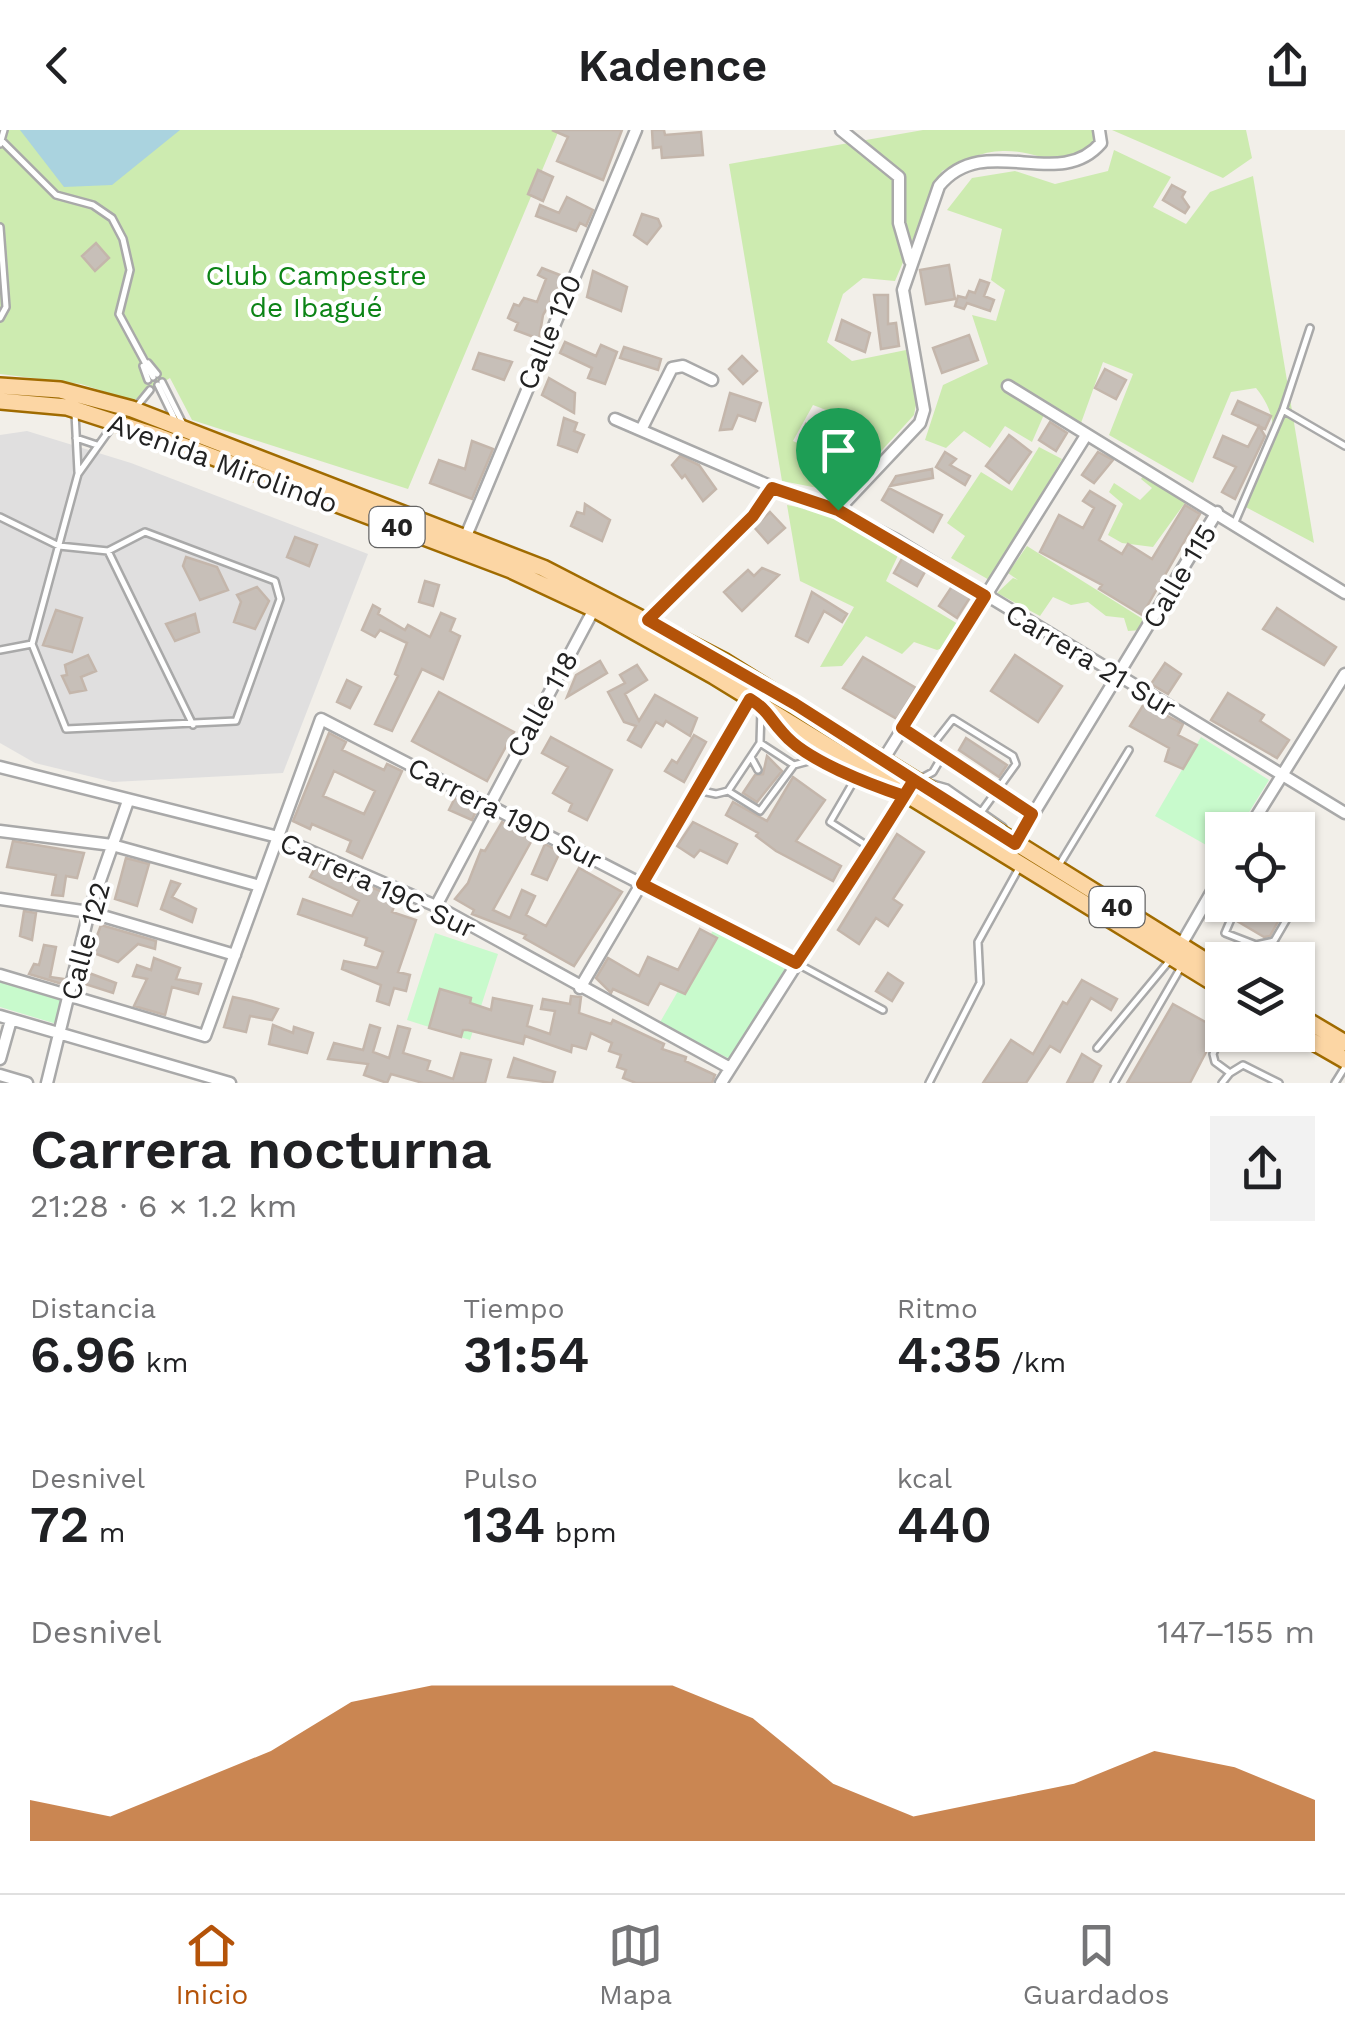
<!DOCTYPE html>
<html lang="es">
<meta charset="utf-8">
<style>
:root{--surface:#fff;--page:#f2f2f2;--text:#202124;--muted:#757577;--line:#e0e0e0;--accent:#b45309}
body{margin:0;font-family:"Work Sans",sans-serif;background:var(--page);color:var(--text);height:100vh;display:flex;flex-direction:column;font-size:38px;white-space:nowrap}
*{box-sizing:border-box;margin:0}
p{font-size:32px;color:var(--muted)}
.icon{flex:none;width:55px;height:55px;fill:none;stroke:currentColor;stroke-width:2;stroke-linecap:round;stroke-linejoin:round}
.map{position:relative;height:953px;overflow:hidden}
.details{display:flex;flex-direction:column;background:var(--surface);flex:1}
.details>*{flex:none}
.controls{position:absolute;left:1205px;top:682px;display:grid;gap:20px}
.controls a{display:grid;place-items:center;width:110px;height:110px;border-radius:0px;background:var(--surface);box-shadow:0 2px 8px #0004;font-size:50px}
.pin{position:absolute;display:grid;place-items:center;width:85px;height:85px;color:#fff;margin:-102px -42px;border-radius:50% 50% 50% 0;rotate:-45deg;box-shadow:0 0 10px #0007}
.pin .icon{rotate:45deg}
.round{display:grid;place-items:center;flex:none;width:105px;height:105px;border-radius:0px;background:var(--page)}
.overview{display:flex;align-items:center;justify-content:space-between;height:170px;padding:0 30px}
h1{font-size:55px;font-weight:600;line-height:75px}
.stats{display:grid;grid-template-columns:repeat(3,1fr);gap:15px;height:170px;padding:10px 30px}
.stats div{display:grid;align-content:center}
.stats b{font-size:50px;font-weight:600}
.stats small{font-size:28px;font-weight:400}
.stats p{font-size:28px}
.chart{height:280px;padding:20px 30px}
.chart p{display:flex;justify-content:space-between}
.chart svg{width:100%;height:180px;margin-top:10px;fill:var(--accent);opacity:.7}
header{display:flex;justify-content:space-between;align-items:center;height:130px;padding:0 30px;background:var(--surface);font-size:45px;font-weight:600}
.tabs{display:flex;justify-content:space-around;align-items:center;height:140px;border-top:2px solid var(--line);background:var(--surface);font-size:28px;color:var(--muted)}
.tabs a{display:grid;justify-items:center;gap:5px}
.tabs .current{color:var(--accent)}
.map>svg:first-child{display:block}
.residential{fill:#e0dfdf}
.grass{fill:#cdebb0}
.park{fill:#c8facc}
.water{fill:#aad3df}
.building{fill:#c7bfb8;stroke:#c4b6ab;stroke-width:2.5;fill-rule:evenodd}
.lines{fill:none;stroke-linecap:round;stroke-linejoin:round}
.service-casing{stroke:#a9a9a9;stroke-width:10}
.minor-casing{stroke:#a9a9a9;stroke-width:15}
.primary-casing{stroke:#a06b00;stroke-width:20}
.service{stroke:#fff;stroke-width:5}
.minor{stroke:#fff;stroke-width:10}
.primary{stroke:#fcd6a4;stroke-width:15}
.route-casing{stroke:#fff;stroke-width:20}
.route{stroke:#b45309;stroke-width:12}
.labels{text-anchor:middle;stroke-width:8;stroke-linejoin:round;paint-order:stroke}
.shield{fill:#fff;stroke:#646464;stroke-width:2.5}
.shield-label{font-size:25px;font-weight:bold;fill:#222}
.park-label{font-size:28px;fill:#0c8416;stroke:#fff}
.street-label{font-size:28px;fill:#222;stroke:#fff}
</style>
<header><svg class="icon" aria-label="back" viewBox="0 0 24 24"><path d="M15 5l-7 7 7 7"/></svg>Kadence<svg class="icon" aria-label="share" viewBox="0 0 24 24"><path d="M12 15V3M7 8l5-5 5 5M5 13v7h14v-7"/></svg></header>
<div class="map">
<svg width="1345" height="953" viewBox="0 0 1345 953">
<rect width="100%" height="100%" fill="#f2efe9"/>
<path class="residential" d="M 27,301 L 131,333 L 368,424 L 283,643 L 113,652 L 35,633 L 0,613 L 0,305 Z"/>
<path class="grass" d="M 0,0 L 559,0 L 408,359 L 192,290 L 170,248 L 133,271 L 81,254 L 0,244 Z
M 923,0 L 1095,0 L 1099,8 C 1065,50 1046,20 1003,21 C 981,21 961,32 942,41 L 895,151 L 863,148 L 843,164 L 827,212 L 852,231 L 906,220 L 918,265 L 914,285 L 842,364 L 832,357 L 852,303 L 847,288 L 813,275 L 793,311 L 832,329 L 823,359 L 782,351 L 729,34 Z
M 1112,0 L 1246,0 L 1252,28 L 1223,48 Z
M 1114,20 L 1171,47 L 1153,77 L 1186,94 L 1210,62 L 1253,46 L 1314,413 L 1238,373 C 1262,330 1292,303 1256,258 L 1231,262 L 1193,353 L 1109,305 L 1133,244 L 1103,232 L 1081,293 L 1046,280 L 1032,312 L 1005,296 L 990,318 L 964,301 L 946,318 L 925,310 L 943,255 L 988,234 L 972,185 L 996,191 L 1005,160 L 991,150 L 1002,99 L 947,80 L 972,48 L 1015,41 L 1055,54 L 1108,41 Z
M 1039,317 L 1062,329 L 991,451 L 951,428 L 965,406 L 947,393 L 981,342 L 1012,361 Z
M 1146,342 L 1187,370 L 1153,417 L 1122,413 L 1108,405 L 1123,374 L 1109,362 L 1114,353 L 1140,370 L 1152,358 L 1141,349 Z
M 787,375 L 834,384 L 901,419 L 886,451 L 958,494 L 948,516 L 937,520 L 914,512 L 902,524 L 866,506 L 842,536 L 820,537 L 854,477 L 800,451 Z
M 1027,416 L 1146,491 L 1142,500 L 1128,501 L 1124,488 L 1106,486 L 1088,472 L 1071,475 L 1053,467 L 1040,486 L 997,463 L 1013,448 L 1018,450 L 1008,443 Z"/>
<path class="park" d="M 1201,607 L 1269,650 L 1238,700 L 1222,700 L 1222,724 L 1155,686 Z
M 715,797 L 787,838 L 730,929 L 659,894 Z
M 435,803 L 498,824 L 470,910 L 407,890 Z
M 0,849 L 68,870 L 60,895 L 0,877 Z"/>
<path class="water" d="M 20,0 L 180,0 L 112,55 L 64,57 Z"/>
<path class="building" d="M 552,0 L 622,0 L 603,50 L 557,31 L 568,7 Z
M 652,0 L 664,0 L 665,5 L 701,2 L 703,25 L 662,28 L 661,17 L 653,18 Z
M 538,40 L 553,47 L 543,71 L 528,64 Z
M 1172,55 L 1185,62 L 1182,67 L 1189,77 L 1185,83 L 1163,70 Z
M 567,67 L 593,80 L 586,96 L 580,93 L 576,101 L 536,86 L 540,75 L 559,83 Z
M 642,84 L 658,89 L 661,96 L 647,114 L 634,105 Z
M 96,113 L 109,128 L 95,141 L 82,126 Z
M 949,135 L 955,169 L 926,174 L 920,140 Z
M 542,138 L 565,147 L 543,185 L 539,209 L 515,200 L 518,193 L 508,188 L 514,174 L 519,176 L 524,168 L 537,172 L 546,149 L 538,145 Z
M 593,141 L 627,157 L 621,181 L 587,167 Z
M 980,150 L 989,153 L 984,166 L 994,170 L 990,181 L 967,173 L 964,179 L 955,176 L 958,166 L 966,168 L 969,161 L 975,163 Z
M 874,165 L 888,165 L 888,194 L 896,193 L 899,216 L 881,219 Z
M 842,190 L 870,203 L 865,222 L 836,210 Z
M 969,205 L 978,230 L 942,243 L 933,218 Z
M 565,212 L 596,226 L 601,215 L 617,222 L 605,254 L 588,248 L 592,238 L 560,223 Z
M 624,217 L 661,229 L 658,240 L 620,228 Z
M 479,223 L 512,232 L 504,250 L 473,239 Z
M 742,226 L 757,241 L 743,254 L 729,239 Z
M 1105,239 L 1126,250 L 1116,269 L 1095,258 Z
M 549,248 L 575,263 L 574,283 L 542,265 Z
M 730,263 L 761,273 L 755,291 L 738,285 L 732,299 L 720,300 Z
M 1238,271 L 1271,286 L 1265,299 L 1232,284 Z
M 564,288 L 577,293 L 574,301 L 584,305 L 577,322 L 558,315 Z
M 1050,292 L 1067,303 L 1056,321 L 1039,310 Z
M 806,294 L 834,306 L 828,319 L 800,308 Z
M 1259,296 L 1265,306 L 1235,369 L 1222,362 L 1236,337 L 1214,327 L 1223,306 L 1248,317 Z
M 1009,305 L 1031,322 L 1009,353 L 986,336 Z
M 472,311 L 493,319 L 472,369 L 430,353 L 439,330 L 465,339 Z
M 945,322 L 956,329 L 950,335 L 970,346 L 965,355 L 936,337 Z
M 1098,322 L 1113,330 L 1094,353 L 1082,345 Z
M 680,326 L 699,335 L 716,359 L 703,371 L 685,345 L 682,348 L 672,335 Z
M 932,339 L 933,348 L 890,356 L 896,346 Z
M 889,358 L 942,385 L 933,402 L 882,370 Z
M 1090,361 L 1115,376 L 1099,410 L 1122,424 L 1128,414 L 1152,429 L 1185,375 L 1200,384 L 1142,485 L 1099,459 L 1102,455 L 1040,422 L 1059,385 L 1083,398 L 1094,378 L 1083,371 Z
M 585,374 L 610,390 L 602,411 L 571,396 L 577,382 L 584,384 Z
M 770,382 L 785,398 L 768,413 L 754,397 Z
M 295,407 L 317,415 L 309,436 L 287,427 Z
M 186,427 L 217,437 L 228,460 L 200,470 L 183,436 Z
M 903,427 L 926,440 L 917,456 L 894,443 Z
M 762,438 L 779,445 L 742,481 L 724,462 L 748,440 L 754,446 Z
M 425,451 L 439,455 L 433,476 L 419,472 Z
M 953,455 L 971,466 L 957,488 L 939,476 Z
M 257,457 L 269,471 L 255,499 L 234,492 L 241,472 L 237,465 Z
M 812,462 L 847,484 L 842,492 L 824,481 L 808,512 L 796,506 Z
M 373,475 L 380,479 L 378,484 L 405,500 L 408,495 L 430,507 L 441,483 L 455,489 L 450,501 L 460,506 L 443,549 L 422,539 L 392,601 L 375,594 L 398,546 L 395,544 L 407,513 L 380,500 L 375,507 L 362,500 Z
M 1277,478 L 1336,517 L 1324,535 L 1263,499 Z
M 56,480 L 82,488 L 72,522 L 43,515 Z
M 195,484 L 199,502 L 175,511 L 166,494 Z
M 88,525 L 96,541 L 81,547 L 86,560 L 70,563 L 62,546 L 67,545 L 65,535 Z
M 1015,525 L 1062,556 L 1038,592 L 991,561 Z
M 863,527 L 916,558 L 897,589 L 843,558 Z
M 600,531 L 607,543 L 567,567 L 576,545 Z
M 1165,533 L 1181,544 L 1168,564 L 1151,554 Z
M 637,535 L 647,550 L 625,564 L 639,591 L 655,565 L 697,588 L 690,606 L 666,591 L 663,596 L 656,592 L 641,617 L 628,610 L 636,596 L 624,592 L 608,562 L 625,553 L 620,545 Z
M 347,550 L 361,557 L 350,578 L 337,572 Z
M 439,562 L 514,602 L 487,651 L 412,611 Z
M 1228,563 L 1264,585 L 1260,591 L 1289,610 L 1277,628 L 1211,590 Z
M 1144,574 L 1183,594 L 1178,605 L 1197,615 L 1183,639 L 1165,631 L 1169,618 L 1130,596 Z
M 329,603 L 346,612 L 342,620 L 384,640 L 387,634 L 402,641 L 362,728 L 347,721 L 351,711 L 312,694 L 310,699 L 293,691 ZM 334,641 L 375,661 L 364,684 L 323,666 Z
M 694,605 L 706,612 L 684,652 L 665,641 L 672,630 L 677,633 Z
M 551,607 L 612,640 L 587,690 L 569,681 L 572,674 L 553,663 L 568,637 L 542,623 Z
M 966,608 L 1007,635 L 999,647 L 959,620 Z
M 767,626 L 782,641 L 757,672 L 743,663 L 755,645 L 763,644 Z
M 793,647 L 825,670 L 796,711 L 841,736 L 833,751 L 776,721 L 756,706 L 758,703 L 726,685 L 733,672 L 767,691 Z
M 455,668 L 477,679 L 472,690 L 449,680 Z
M 502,692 L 532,710 L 493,780 L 510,788 L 522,760 L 535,766 L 526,785 L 546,796 L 579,738 L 622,762 L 574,836 L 524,808 L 526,805 L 472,784 L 474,780 L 455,769 L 468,753 L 481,720 L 485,721 Z
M 693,692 L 737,714 L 727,733 L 700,720 L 694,727 L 677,716 Z
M 897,704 L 924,722 L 893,769 L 902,775 L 888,796 L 876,788 L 859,814 L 838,800 Z
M 13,711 L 84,723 L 77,748 L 66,746 L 63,766 L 52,765 L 56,745 L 7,737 Z
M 545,714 L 560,722 L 547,750 L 532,744 Z
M 126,728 L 149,734 L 137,776 L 115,769 Z
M 317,734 L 397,768 L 392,782 L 416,790 L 398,842 L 410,845 L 406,861 L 394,858 L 389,875 L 377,871 L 381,855 L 342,839 L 344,831 L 377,838 L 383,822 L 365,815 L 367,808 L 298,784 L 303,769 L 352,786 L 359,771 L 310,747 Z
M 171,751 L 180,754 L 172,767 L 196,779 L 192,792 L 161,779 Z
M 1245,775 L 1264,775 L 1281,786 L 1270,806 L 1264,807 L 1237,791 Z
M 24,781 L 36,783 L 32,810 L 20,806 Z
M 101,795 L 156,811 L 155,819 L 138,814 L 118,832 L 91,822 Z
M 700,799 L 717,808 L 685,864 L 660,853 L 648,875 L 613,859 L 611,863 L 596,848 L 608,828 L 639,846 L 648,827 L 678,840 Z
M 44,815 L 56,817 L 50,847 L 64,849 L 62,854 L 29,844 L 34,834 L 39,835 Z
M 154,828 L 180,838 L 176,849 L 201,854 L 198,864 L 172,857 L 165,885 L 134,876 L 147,849 L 133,846 L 137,835 L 151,840 Z
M 89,843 L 116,853 L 113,863 L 85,854 Z
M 888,843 L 903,853 L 892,871 L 876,861 Z
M 1082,850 L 1117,869 L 1111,880 L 1091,868 L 1060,922 L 1050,916 L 1026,953 L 983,953 L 1011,910 L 1033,924 L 1063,872 L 1067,874 Z
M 440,859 L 471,868 L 470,873 L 491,880 L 493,868 L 532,876 L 527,896 L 550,904 L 555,881 L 541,879 L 543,869 L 570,874 L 571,866 L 581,867 L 579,883 L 611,894 L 613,890 L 664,914 L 662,919 L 686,927 L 685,931 L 715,945 L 712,953 L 636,953 L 623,948 L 626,940 L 617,937 L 621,925 L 609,921 L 612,913 L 591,903 L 586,919 L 572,915 L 571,922 L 525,906 L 523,914 L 468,900 L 463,900 L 461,907 L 429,898 Z
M 233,867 L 252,871 L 278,879 L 272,890 L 250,886 L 246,902 L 224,897 Z
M 1173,874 L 1218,899 L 1190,953 L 1127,953 Z
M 273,895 L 293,903 L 294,897 L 313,903 L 307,923 L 269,914 Z
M 370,895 L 380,898 L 373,922 L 389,928 L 398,896 L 410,899 L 403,923 L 430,931 L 427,940 L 453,949 L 461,923 L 491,930 L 485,953 L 423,953 L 391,944 L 387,953 L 364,945 L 368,934 L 328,929 L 334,913 L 363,920 Z
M 1082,924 L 1101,936 L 1092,953 L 1067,953 Z
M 514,928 L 555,942 L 552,953 L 508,947 Z"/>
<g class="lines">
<g class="service-casing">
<path id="service" d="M 0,9 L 56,65 L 93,75 L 112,88 L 123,109 L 130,140 L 119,184 L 153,247
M 0,14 L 4,0
M 0,97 L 6,177 L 0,188
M 148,233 L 157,244
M 143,236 L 148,250
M 162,252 L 182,292
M 158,255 L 175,290
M 137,276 L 150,260
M 1283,280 L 1345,316
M 75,283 L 78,342
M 76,308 L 97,315
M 0,387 L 59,416 L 108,421 L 145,402 L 275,451 L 280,469 L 236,591 L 66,599 L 32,514
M 1235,392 L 1283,280 L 1310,198
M 108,421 L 193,595
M 32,514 L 78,344 L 113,295
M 0,520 L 32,514
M 775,589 C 795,625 852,648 890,661
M 902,599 L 1032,684
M 760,613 L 794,635
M 931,617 L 953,589 L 1013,626 L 1016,634 L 982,681
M 751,627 L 758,640
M 922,648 L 933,642 L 943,625
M 855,649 L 830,692 L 869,717
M 933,654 L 947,658 L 1003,697
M 697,660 L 716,664 L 728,661 L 760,613 L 761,579
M 728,661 L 760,681 L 794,635 L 820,628
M 1298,735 L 1307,746 L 1298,770
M 1058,737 L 1129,620
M 1237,775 L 1225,803 L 1256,815
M 1246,830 L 1256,815 L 1274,811 L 1295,775
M 798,834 L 883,880
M 1222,904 L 1213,924 L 1215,932 L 1230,943 L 1243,935 L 1279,953
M 1097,918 L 1170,830
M 929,953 L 980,853 L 978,812 L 1019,738
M 1114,953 L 1180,839
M 1222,953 L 1230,943
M 1335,953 L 1345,937"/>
</g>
<g class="minor-casing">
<path id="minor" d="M 841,0 L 899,47 L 899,93 L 910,131
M 1008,256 L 1345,463
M 615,289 L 807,372 L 838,380 L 896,410 L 1345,683
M 641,300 L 672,238 L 683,236 L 712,250
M 838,380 L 920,293 L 924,280 L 903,160 L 939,56 C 985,0 1058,63 1101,13 L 1099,0
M 466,406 L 636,0
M 648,490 L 753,386 L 772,358
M 883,630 L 1085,307
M 0,637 L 278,707 L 436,776 L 730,938
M 1248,700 L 1345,544
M 0,701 L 112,715 L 260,756
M 1015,714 L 1217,382
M 0,769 L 89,782 L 235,825
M 436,776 L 594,479
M 1181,815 L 1222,744
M 0,845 L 205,906 L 321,589 L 795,833
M 580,858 L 750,569
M 0,886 L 230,953
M 0,929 L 11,890
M 0,945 L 27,953
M 47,953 L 89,782 L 128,671
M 721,953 L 908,659"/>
</g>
<g class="primary-casing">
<path id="primary" d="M 0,256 L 60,260 L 132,279 L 543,438 L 725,532 L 1222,841
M 0,271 L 67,277 L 160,307 L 511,440 L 594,479 L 714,546 L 1222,858
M 1298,885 L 1345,913
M 1298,903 L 1345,930"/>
</g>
<use href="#service" class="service"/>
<use href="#minor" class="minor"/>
<use href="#primary" class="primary"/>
</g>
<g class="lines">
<g class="route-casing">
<path id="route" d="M 838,380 L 772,358 L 753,386 L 648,490 L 795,574 L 914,650 L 904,666 C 871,655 805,630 783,603 C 769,588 769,581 750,569 L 642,754 L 796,833 C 836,773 876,712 914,650 L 1015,714 L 1032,684 L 902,598 L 985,466 L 838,380"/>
</g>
<use href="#route" class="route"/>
</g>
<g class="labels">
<g class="shield">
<rect x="369.5" y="377" width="55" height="40" rx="8"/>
<rect x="1089.5" y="757" width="55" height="40" rx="8"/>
</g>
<g class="shield-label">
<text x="397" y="406">40</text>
<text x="1117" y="786">40</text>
</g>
<g class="park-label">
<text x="316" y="155">Club Campestre<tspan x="316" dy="32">de Ibagué</tspan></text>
</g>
<g class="street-label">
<text transform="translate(549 202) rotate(-67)" y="10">Calle 120</text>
<text transform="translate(223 333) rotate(20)" y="10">Avenida Mirolindo</text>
<text transform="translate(1179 446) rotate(-59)" y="10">Calle 115</text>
<text transform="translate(1091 530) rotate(31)" y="10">Carrera 21 Sur</text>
<text transform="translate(542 574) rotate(-61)" y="10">Calle 118</text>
<text transform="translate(505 683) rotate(27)" y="10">Carrera 19D Sur</text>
<text transform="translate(378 755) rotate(25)" y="10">Carrera 19C Sur</text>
<text transform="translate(85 811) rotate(-75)" y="10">Calle 122</text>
</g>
</g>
</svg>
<div class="controls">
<a><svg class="icon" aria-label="locate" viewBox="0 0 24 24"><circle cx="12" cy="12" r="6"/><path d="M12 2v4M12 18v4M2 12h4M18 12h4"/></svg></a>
<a><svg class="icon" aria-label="layers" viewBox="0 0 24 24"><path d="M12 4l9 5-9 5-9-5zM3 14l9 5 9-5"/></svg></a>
</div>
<div class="pin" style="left:838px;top:380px;background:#1e9e55"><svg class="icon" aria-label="arrive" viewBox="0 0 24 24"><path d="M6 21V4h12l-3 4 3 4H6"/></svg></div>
</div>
<section class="details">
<div class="overview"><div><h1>Carrera nocturna</h1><p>21:28 · 6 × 1.2 km</p></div><a class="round"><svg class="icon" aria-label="share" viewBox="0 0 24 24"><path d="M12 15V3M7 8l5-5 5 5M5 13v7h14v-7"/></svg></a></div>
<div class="stats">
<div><p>Distancia</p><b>6.96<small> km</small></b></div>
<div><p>Tiempo</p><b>31:54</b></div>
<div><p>Ritmo</p><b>4:35<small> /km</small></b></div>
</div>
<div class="stats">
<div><p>Desnivel</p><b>72<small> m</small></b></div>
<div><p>Pulso</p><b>134<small> bpm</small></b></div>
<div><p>kcal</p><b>440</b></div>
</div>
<div class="chart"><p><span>Desnivel</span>147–155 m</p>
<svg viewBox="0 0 160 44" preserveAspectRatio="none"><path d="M0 44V34L10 38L20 30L30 22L40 10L50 6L60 6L70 6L80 6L90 14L100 30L110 38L120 34L130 30L140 22L150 26L160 34V44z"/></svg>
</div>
</section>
<nav class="tabs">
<a class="current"><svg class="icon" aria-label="home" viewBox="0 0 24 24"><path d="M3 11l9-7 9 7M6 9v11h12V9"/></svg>Inicio</a>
<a><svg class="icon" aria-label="map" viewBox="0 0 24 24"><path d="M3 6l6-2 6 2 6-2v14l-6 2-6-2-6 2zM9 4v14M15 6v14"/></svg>Mapa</a>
<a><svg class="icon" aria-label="saved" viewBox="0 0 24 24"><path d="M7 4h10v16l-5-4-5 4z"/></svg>Guardados</a>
</nav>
